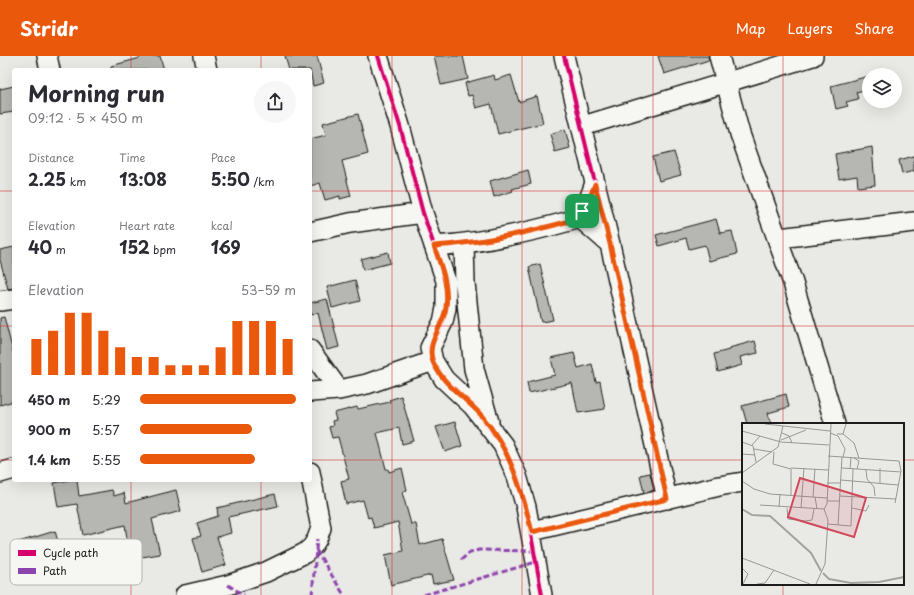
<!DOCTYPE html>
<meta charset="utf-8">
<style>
:root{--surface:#fff;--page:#f7f7f7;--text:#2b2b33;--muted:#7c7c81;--accent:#ea580c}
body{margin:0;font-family:"Playpen Sans",sans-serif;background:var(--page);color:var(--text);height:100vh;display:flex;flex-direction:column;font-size:15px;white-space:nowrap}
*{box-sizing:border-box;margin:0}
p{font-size:13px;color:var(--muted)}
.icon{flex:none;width:22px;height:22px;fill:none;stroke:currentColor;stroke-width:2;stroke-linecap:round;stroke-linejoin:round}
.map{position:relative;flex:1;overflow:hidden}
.details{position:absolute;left:12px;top:12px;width:300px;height:414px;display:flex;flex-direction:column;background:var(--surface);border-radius:4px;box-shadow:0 4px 16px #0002}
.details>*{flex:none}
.tools{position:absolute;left:862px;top:12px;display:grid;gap:8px}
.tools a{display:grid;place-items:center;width:40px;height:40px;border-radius:50%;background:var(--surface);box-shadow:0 4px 16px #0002;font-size:20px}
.pin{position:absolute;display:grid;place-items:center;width:34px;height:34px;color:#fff;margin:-17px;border-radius:8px;box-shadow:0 2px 6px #0006}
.round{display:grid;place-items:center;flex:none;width:42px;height:42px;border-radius:21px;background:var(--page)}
.overview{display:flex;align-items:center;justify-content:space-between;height:68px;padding:0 16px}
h1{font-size:22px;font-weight:700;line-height:30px}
.metrics{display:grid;grid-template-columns:repeat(3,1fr);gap:6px;height:68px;padding:4px 16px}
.metrics div{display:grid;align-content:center}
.metrics b{font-size:17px;font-weight:700}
.metrics small{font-size:11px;font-weight:400}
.metrics p{font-size:11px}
.chart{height:112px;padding:8px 16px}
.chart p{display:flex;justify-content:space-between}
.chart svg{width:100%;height:72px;margin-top:4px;stroke:var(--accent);stroke-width:6}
ul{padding:0 16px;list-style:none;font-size:13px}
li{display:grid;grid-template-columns:64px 48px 1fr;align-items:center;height:30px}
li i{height:10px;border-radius:5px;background:var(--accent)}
header{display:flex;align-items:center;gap:24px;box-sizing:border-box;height:56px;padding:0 20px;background:var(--accent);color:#fff}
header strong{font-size:19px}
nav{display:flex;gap:22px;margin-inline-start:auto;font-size:14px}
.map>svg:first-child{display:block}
.building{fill:#b6b6b3;stroke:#1c1c1c}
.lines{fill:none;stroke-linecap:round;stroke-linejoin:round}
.minor-casing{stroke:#1c1c1c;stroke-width:22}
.minor{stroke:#f6f6f2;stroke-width:19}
.quiet{stroke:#8e44ad;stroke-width:3;stroke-dasharray:6 3;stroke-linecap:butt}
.cycleway-casing{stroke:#f6f6f2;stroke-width:6}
.cycleway{stroke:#d6006c;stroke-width:4}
.route-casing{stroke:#fff;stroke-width:8}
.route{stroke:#ea580c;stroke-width:5}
.grid{fill:none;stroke:#d62828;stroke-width:1;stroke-opacity:0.55}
.inset-river{fill:none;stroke:#a3a3a1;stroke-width:2}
.inset-road{fill:none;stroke:#979795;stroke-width:1}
.view{fill:#d1495b;fill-opacity:0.15;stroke:#d1495b;stroke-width:2}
.inset-edge{fill:none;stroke:#1c1c1c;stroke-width:2}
.key{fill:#f6f6f2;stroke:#b5b5b2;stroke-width:1}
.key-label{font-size:11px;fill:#1c1c1c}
</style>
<header>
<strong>Stridr</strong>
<nav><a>Map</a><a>Layers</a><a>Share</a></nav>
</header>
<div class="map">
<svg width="914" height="539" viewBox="0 0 914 539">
<rect width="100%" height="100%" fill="#e9e9e5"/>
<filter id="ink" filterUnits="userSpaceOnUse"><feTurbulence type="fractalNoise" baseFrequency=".025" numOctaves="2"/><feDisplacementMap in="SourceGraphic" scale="8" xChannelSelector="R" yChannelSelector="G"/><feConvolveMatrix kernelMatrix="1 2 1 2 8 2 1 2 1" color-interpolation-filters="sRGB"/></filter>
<g filter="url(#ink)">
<path class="building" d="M 139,0 L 160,0 L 164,14 L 111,14 L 111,10 L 140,2 Z
M 285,0 L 317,0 L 324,27 L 313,30 L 310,14 L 289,14 Z
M 434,0 L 463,0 L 468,23 L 441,29 Z
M 658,0 L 708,0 L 709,4 L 664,18 Z
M 494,19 L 495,24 L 511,19 L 519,46 L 537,40 L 543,67 L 498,78 L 491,48 L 476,52 L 472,39 L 468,40 L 465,27 Z
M 869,20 L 869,33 L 856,36 L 858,43 L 846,46 L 848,50 L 836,53 L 831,30 Z
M 14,30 L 14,56 L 0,58 L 0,33 Z
M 358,58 L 368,98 L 342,105 L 351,140 L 340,143 L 340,140 L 325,144 L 320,127 L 310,130 L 310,83 L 326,79 L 323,67 Z
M 565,73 L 570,92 L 555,96 L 550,78 Z
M 872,91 L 875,129 L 858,131 L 857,120 L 839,123 L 835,98 Z
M 674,96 L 681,119 L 659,125 L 653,101 Z
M 914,100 L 914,115 L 902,118 L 899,104 Z
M 528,114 L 531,128 L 512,133 L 513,135 L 494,141 L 490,125 Z
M 716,163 L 720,177 L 732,175 L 737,198 L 709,205 L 705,189 L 689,193 L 686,182 L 659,190 L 656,179 Z
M 14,191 L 14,232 L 8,233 L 0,204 L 0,194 Z
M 388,196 L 390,207 L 363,214 L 361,203 Z
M 540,208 L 553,264 L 541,266 L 529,211 Z
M 355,224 L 360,245 L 332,252 L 327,231 Z
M 327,243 L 339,291 L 327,294 L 318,257 L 310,259 L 310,247 Z
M 4,261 L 14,300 L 14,345 L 0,349 L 0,262 Z
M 755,285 L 758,297 L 740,301 L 742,309 L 718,316 L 714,298 L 729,294 L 729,292 Z
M 574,297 L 578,312 L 592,308 L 596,326 L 600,325 L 605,353 L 578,357 L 572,327 L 529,337 L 527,326 L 555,319 L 551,302 Z
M 786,338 L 789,351 L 768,357 L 771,368 L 747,368 L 742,350 Z
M 401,340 L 414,385 L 402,388 L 399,372 L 377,377 L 386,413 L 388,413 L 389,416 L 402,412 L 407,434 L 402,436 L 411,468 L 416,468 L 420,489 L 442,483 L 454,524 L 433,528 L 431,519 L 391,529 L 385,499 L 403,495 L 398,466 L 374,472 L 371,461 L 368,462 L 363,444 L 346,448 L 341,425 L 349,423 L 338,381 L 332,382 L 329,371 L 333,370 L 332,365 L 336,364 L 334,357 L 357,351 L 358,353 L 390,346 L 389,344 Z
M 455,366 L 462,390 L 445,396 L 436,371 Z
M 650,417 L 654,434 L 644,437 L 640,419 Z
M 70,424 L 77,424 L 79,440 L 112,434 L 114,440 L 124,437 L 126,447 L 176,434 L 181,455 L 152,463 L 160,498 L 130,503 L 125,469 L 83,479 L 77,448 L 58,451 L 54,427 Z
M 275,438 L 278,450 L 228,461 L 231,477 L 217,481 L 226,509 L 202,516 L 193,482 L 201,480 L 197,467 L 218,460 L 217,452 Z
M 55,475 L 61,496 L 76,491 L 83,519 L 55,526 L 45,490 L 15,497 L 12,488 Z"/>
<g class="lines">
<g class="minor-casing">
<path id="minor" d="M 47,0 L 50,14
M 204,0 L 207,14
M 378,0 L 400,70 L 423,157 L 446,225 L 446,252 L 443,266 L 430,292 L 433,305 L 444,323 L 473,350 L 503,389 L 517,420 L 526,451 L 542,539
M 564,0 L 610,188 L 667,443
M 719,0 L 740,78 L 793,227 L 835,368
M 583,70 L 813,0
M 579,161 L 610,188
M 310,176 L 350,167 L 423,157
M 779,182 L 914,166
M 464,188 L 465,227 L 474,313 L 489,366
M 434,190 C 482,187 527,177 573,164 C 586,157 590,140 595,127
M 0,245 L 14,243
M 310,294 L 339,334
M 310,336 L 339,334 L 367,328 L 433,305
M 0,417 L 14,413
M 532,475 L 719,430 L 743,426
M 185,539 L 228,529 L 266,516 L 305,497 L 312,491 L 317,483 L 321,472 L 310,416"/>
</g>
<use href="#minor" class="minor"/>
<path class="quiet" d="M 316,494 L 344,539
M 461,504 L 470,496 L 479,494 L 534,495
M 228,529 L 244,539
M 312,539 L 317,483
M 424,539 L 536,506"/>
<g class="cycleway-casing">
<path id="cycleway" d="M 378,0 L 400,70 L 423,157 L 446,225 L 446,252 L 443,266 L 430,292 L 433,305 L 444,323 L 473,350 L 503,389 L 517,420 L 526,451 L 542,539
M 564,0 L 610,188 L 667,443"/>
</g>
<use href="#cycleway" class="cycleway"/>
</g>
</g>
<g class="lines" filter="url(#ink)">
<g class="route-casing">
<path id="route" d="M 595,128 L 610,188 L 667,443 L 532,476 C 522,434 510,393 482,360 C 466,342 443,329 433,306 C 425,287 444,270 446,251 C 449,229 441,210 434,190 C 482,187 527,177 573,164 C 586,157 590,140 595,128 Z"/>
</g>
<use href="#route" class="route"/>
</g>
<path class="grid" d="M 131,0 L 131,14M 261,0 L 261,14M 392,0 L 392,539M 522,0 L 522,539M 653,0 L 653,539M 783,0 L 783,368M 0,135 L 14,135M 310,135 L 914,135M 0,270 L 14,270M 310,270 L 914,270M 0,404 L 14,404M 310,404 L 743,404M 903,404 L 914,404M 131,424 L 131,539M 261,424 L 261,539M 783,528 L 783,539"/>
<g transform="translate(742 367)">
<rect width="162" height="162" fill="#e9e9e5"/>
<path class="inset-river" d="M 0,86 L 10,92 L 28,93 L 69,130 L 79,148M 81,150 L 87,156 L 109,160 L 137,159 L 162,154"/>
<path class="inset-road" d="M 23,1 L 88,8M 0,8 L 39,19 L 87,22M 40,10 L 47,13 L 50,20M 88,10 L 96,13 L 103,26 L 101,34M 95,11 L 101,11 L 104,1M 101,11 L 112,20 L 117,35M 39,17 L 64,7M 0,19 L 11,23 L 14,39M 10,22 L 18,13M 12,26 L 30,29M 32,29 L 31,41 L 49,46 L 49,72M 0,31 L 13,32M 86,33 L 157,38 L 159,48 L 153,80M 112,35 L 117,38 L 115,46M 49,45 L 86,47M 100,45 L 159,49M 108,46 L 109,34M 124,47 L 125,56 L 132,64 L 133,73M 0,50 L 36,24 L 41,3M 99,57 L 156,62M 0,58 L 12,66 L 28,71 L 85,75M 85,60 L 99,60M 138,61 L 138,45M 98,73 L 154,76M 71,74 L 73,46M 73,74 L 75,86M 85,78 L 98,78M 18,82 L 82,86M 37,84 L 38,71M 45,85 L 46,96 L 63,98 L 70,97 L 72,86M 59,85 L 62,45M 110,85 L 124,88 L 127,82M 86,101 L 109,103 L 111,46M 96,102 L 100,34M 0,135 L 68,161M 0,145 L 6,151 L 1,161M 15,161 L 23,160 L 32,147M 74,161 L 83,141 L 86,97 L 82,86 L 85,81 L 89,1"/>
<path class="view" d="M 58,55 L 124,75 L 112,114 L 46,94 Z"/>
<rect width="162" height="162" class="inset-edge"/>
</g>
<rect x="10" y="483" width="132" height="46" rx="6" class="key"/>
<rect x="18" y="494" width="18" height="6" fill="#d6006c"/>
<rect x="18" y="512" width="18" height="6" fill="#8e44ad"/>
<g class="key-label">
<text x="43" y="501">Cycle path</text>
<text x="43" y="519">Path</text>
</g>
</svg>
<div class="tools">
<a><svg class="icon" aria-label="layers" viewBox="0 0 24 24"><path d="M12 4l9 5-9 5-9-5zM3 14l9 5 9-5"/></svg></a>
</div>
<div class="pin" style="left:582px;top:155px;background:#1e9e55"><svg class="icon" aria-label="arrive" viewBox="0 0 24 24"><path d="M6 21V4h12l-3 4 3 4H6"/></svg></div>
<section class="details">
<div class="overview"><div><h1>Morning run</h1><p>09:12 · 5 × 450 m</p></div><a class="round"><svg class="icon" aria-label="share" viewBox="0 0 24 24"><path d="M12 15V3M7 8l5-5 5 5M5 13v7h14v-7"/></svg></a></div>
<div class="metrics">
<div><p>Distance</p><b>2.25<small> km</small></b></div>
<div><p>Time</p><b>13:08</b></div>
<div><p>Pace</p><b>5:50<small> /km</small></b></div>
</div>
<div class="metrics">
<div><p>Elevation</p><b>40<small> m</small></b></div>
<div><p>Heart rate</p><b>152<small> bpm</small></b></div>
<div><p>kcal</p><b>169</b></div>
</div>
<div class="chart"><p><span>Elevation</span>53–59 m</p>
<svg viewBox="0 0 160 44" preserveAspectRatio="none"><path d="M5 44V22M15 44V17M25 44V6M35 44V6M45 44V17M55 44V27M65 44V33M75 44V33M85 44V38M95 44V38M105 44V38M115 44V27M125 44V11M135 44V11M145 44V11M155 44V22"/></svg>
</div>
<ul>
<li><b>450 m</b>5:29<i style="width:100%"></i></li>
<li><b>900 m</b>5:57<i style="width:72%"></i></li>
<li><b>1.4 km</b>5:55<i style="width:74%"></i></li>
</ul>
</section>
</div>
